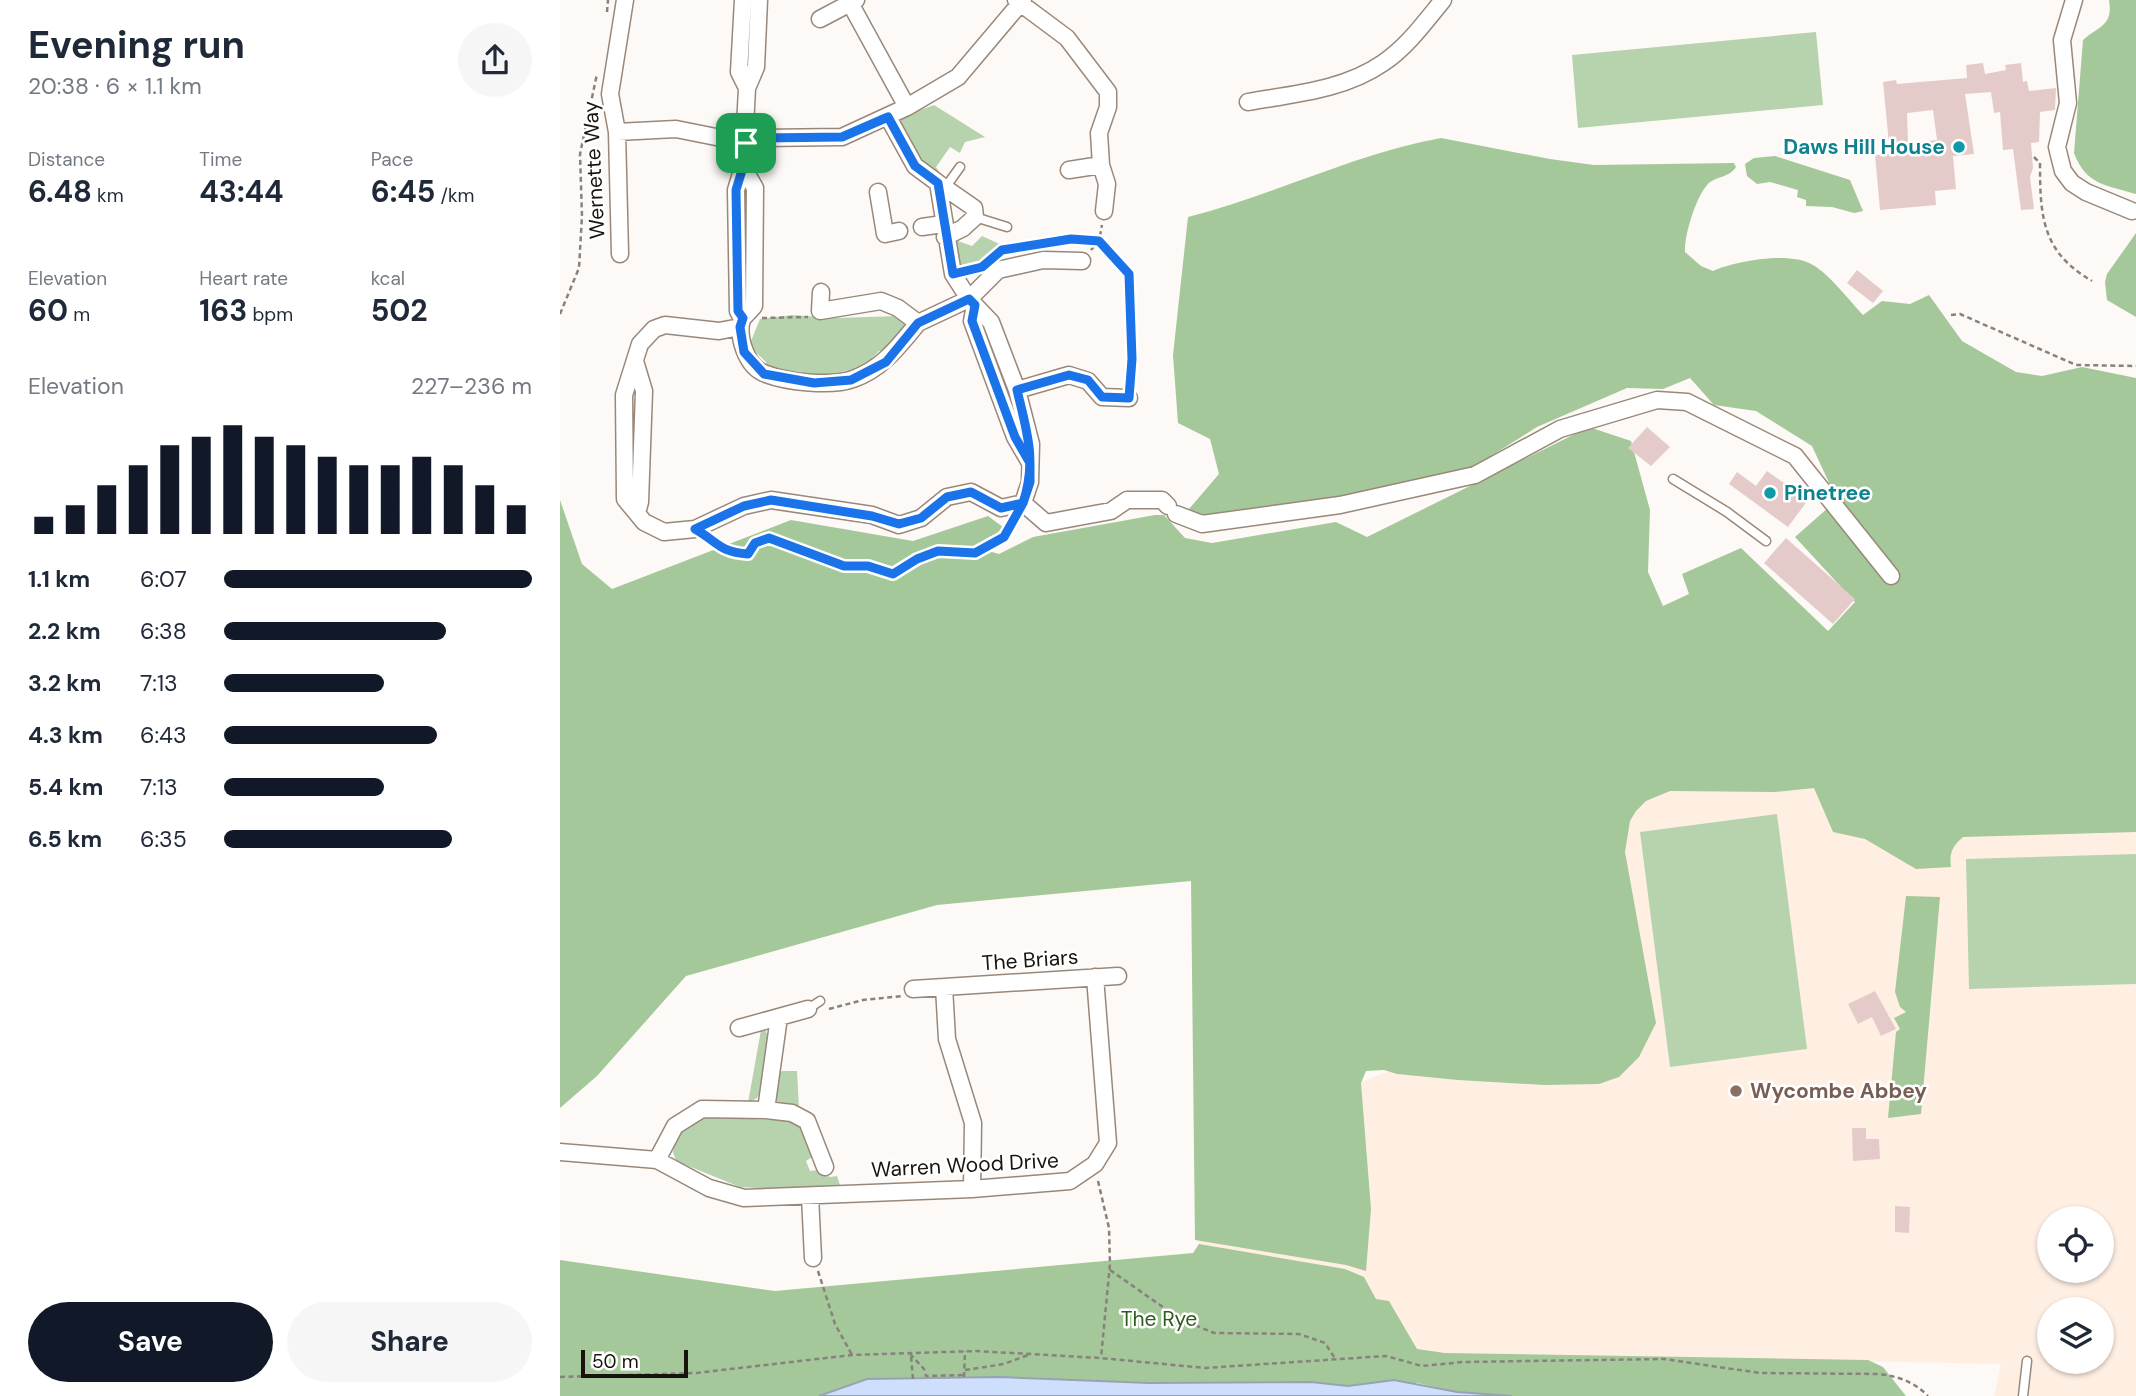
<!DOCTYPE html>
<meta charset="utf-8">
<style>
:root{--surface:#fff;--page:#f6f6f7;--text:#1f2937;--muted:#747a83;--accent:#111827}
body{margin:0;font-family:"DM Sans",sans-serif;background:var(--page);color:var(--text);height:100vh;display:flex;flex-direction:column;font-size:26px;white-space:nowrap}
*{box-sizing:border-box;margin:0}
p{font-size:23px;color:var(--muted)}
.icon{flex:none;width:38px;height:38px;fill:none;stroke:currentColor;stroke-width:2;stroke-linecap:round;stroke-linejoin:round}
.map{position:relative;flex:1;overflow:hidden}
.sheet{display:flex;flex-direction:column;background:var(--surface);width:560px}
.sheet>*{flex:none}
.controls{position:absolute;left:1477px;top:1206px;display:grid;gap:14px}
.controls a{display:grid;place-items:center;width:77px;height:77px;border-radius:50%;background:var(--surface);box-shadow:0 2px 5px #0004;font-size:35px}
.scale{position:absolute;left:21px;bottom:18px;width:107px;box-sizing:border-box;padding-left:7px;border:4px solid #19130e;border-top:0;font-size:19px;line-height:24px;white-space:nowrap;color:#19130e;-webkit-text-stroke:5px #fff;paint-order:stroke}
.pin{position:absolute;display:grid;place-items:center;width:60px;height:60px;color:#fff;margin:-30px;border-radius:14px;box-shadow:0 4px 10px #0006}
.round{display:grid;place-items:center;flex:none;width:74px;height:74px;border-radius:37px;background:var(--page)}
.head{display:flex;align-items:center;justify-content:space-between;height:119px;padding:0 28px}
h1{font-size:38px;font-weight:700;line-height:52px}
.figures{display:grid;grid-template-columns:repeat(3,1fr);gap:10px;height:119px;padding:7px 28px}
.figures div{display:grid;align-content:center}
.figures b{font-size:30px;font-weight:700}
.figures small{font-size:19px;font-weight:400}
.figures p{font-size:19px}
.chart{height:196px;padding:14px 28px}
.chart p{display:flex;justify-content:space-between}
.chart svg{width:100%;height:126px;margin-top:7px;stroke:var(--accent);stroke-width:6}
.cta{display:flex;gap:14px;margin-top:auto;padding:14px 28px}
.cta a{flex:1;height:80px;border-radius:42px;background:var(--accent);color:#fff;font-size:28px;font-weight:700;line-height:80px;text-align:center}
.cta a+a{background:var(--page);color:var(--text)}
ul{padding:0 28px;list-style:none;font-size:23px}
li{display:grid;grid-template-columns:112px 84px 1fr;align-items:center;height:52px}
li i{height:18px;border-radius:9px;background:var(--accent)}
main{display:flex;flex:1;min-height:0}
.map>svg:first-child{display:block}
.built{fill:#ffefe3;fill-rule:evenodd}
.green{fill:#b6d3ad}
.forest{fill:#a4c899}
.water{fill:#cedffd;stroke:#98a2b5;stroke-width:2}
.building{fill:#e4cbca;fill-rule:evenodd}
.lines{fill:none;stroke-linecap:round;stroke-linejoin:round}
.lane-casing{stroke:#99887a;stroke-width:11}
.street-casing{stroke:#99887a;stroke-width:19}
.path{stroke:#87827e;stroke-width:2.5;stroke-dasharray:5 3.5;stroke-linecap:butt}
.lane{stroke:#fff;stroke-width:8}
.street{stroke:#fff;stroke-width:16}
.route-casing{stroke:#fff;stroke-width:14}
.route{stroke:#1a73e8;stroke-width:9}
.culture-dot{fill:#0f9aa8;stroke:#fff;stroke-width:2.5}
.education-dot{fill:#8d6e63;stroke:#fff;stroke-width:2.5}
.labels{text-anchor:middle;stroke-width:5;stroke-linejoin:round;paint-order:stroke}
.culture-label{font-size:21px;font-weight:bold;fill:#0d838f;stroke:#fff;text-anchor:end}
.street-label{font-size:21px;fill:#19130e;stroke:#fff}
.education-label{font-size:21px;font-weight:bold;fill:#785e54;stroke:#fff;text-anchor:start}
.park-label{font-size:21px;fill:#2d5a1d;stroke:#fff}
</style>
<main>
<section class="sheet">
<div class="head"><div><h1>Evening run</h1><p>20:38 · 6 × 1.1 km</p></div><a class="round"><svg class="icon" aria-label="share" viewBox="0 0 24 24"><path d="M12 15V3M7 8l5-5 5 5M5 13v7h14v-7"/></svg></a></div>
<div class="figures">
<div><p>Distance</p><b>6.48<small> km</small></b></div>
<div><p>Time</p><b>43:44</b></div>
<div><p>Pace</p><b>6:45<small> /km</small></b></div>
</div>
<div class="figures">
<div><p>Elevation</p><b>60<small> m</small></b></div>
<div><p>Heart rate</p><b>163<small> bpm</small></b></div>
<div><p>kcal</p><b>502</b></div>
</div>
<div class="chart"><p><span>Elevation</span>227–236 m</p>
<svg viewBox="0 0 160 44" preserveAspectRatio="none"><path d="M5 44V38M15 44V34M25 44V27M35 44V20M45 44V13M55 44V10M65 44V6M75 44V10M85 44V13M95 44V17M105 44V20M115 44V20M125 44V17M135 44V20M145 44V27M155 44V34"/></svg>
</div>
<ul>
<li><b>1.1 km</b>6:07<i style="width:100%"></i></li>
<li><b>2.2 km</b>6:38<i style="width:72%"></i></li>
<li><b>3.2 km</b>7:13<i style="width:52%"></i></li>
<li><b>4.3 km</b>6:43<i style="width:69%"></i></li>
<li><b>5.4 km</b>7:13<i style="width:52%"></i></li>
<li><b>6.5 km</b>6:35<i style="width:74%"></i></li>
</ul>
<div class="cta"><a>Save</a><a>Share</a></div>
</section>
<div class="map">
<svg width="1576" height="1396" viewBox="0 0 1576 1396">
<rect width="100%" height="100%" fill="#fdf9f6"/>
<path class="built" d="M 1262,764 L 1576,812 L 1576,1396 L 1434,1396 L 1441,1364 L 885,1353 L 831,1346 L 634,1253 L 698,1120 L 853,1062 L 1046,788 ZM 1489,1218 L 1542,1218 L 1542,1270 L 1489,1270 ZM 1489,1309 L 1542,1309 L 1542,1362 L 1489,1362 Z"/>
<path class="green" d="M 1256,32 L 1263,105 L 1018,128 L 1012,55 Z
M 374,105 L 425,137 L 405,142 L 400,153 L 390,147 L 376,167 L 383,178 C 364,165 340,142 340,117 Z
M 422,236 L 444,246 L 423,264 L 399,273 L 395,242 L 398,241 L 412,246 Z
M 232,315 L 275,318 L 339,316 L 346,327 L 326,352 L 319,351 L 312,358 L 311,364 L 301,370 C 277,367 277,380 264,379 C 257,379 254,375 248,373 C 234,369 222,373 208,371 L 206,362 L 189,346 L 200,319 Z
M 1217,814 L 1247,1049 L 1110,1067 L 1080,832 Z
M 1576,854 L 1576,984 L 1409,989 L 1406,859 Z
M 201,1030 L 205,1030 L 209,1037 L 200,1093 L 197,1098 L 188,1103 Z
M 222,1071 L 237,1071 L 239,1108 L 214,1102 L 218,1074 Z
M 145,1117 L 235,1121 C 246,1127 254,1144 252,1157 L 246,1161 L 250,1171 L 257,1170 L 270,1177 L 277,1176 L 280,1185 L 226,1190 L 180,1187 L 116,1161 L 113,1152 C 116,1133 128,1123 145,1117 Z"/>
<path class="forest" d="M 1549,0 L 1576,0 L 1576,194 C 1546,185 1526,185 1514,153 L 1523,40 C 1540,25 1553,26 1549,0 Z
M 881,138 L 990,159 L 1034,165 L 1174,163 L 1176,167 C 1169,178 1156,176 1148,184 C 1136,196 1124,236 1125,252 L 1141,266 L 1153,271 C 1176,261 1230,251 1253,265 C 1270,275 1289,300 1303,315 L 1322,301 L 1350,304 L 1369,295 L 1402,341 L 1456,372 L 1482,376 L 1522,367 L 1576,378 L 1576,832 L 1403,837 C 1393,846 1389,852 1391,867 L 1356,869 L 1305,839 L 1273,832 L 1254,788 L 1215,792 L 1110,791 L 1086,801 L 1076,811 L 1070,821 L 1065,852 L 1096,1023 L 1079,1057 L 1059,1077 L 1039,1084 L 984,1085 L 898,1080 L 837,1074 L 824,1070 L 806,1071 L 801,1083 L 811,1209 L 806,1271 L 786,1265 L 635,1240 L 631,881 L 377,905 L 126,976 L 37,1076 L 0,1108 L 0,500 L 22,564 L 52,589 L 231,520 L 353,541 L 428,516 L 443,527 L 422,549 L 439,554 L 473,537 L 595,515 L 604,515 L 625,538 L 652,543 L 776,522 L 807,537 L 1029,427 L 1071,441 L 1090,510 L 1088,572 L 1103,606 L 1129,594 L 1122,574 L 1181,548 L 1268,631 L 1295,602 L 1235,537 L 1277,500 L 1252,446 L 1196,411 L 1154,405 L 1130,378 L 1103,389 L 1067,388 L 977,427 L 907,471 L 818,490 L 647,518 L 629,509 L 659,474 L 650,439 L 618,423 L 613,355 L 628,217 C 714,195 794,154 881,138 Z
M 1215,156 L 1290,180 L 1303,211 L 1294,213 L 1272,207 L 1246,206 L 1246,200 L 1237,197 L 1238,190 L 1210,182 L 1197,184 L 1187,176 L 1185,164 L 1194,158 Z
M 1576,233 L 1576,317 L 1547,300 L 1545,282 L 1547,274 Z
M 1346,896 L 1380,897 L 1361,1114 L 1328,1118 L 1336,1032 L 1340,1029 L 1334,1018 L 1346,1012 L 1340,1007 L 1335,992 Z
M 639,1244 L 785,1269 L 804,1277 L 816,1299 L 829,1301 L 857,1349 L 885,1353 L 1308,1360 L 1323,1367 L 1346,1396 L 952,1396 L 897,1392 L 857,1383 L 809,1383 L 788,1386 L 751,1382 L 589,1383 L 439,1377 L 307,1379 L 259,1396 L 0,1396 L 0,1260 L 215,1291 L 633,1253 Z"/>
<path class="water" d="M 439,1377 L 589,1383 L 751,1382 L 788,1386 L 834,1380 L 897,1392 L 952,1396 L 259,1396 L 307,1379 Z"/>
<path class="building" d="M 1423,63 L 1425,74 L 1446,70 L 1445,65 L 1461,63 L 1463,82 L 1467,81 L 1469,91 L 1496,88 L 1495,110 L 1480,112 L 1479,142 L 1471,143 L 1473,168 L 1470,177 L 1474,209 L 1461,210 L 1453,149 L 1443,150 L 1440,112 L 1434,113 L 1431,92 L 1405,94 L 1414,154 L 1393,156 L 1396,189 L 1375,191 L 1376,205 L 1320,210 L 1315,155 L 1330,154 L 1323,82 L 1336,80 L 1337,84 L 1407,78 L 1406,65 ZM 1373,110 L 1377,140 L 1348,143 L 1347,113 Z
M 1297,270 L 1323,291 L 1313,303 L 1287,283 Z
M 1087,427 L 1110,447 L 1091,466 L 1068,448 Z
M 1207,471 L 1248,500 L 1228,527 L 1169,484 L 1177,472 L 1196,486 Z
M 1226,538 L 1295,599 L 1273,624 L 1204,563 Z
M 1315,991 L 1336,1029 L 1321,1036 L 1312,1017 L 1298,1024 L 1288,1004 Z
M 1292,1128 L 1306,1128 L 1306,1139 L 1319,1139 L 1320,1159 L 1293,1161 Z
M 1335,1206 L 1350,1207 L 1349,1233 L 1335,1232 Z"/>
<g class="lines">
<g class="lane-casing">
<path id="lane" d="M 385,188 L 400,167
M 415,217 L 447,227
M 1113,479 L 1167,512 L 1206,541
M 248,1009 L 260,1001
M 1463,1396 L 1467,1361"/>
</g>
<g class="street-casing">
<path id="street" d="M 183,0 L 179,72 L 187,88 L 183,167 L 176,190 L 178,311 L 182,319 C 177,337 186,367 206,374 C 227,382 271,387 293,379 C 322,369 339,346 358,323
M 456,0 L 507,38 L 548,92 L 548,107 L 539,133 L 541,165 L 547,184 L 544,211
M 1514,0 L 1502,40 L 1508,103 L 1497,147 L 1503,171 L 1512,183 L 1526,192 L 1572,211
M 290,3 L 347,107
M 260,19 L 296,0
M 187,88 L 196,67 L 199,0
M 688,102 C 734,94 784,90 823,63 C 847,47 865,22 883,0
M 57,132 L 116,129 L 186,143 L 202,138 L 282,137 L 347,107 L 398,77 L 463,0
M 509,170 L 541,165
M 378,183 L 414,208 L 415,217 L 403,228 L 385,237
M 318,192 L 325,234 L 339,231
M 362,227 L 383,224
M 60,254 L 57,132 L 50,94 L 65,0
M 261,292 L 260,311 L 321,301 L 338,308 L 358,323 L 409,299 L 393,274 L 378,183 L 355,166 L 328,117
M 415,305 L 412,321 L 455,437 L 469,461
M 182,319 L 194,306 L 195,188 L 183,167
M 180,327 L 159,331 L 105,325 L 94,329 L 80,344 L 64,395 L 65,499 L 84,522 L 104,532 L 135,529 L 184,506 L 211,500 L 312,515 L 339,525 L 361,518 L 387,497 L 411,492 L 441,508 L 463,503 L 470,482 L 471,444 L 457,390 L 431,322 L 409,299 L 438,270 L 483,260 L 522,261
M 75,361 L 84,391 L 80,502 L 77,513
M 457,390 L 509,375 L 528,381 L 542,397 L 569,398
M 463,503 L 486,523 L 551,511 L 567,500 L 602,500 L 608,506
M 616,514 L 642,524 L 780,505 L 915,475 L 1000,429 L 1097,400 L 1127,402 L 1235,456 L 1331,576
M 384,987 L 387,1039 L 413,1123 L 412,1189
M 353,989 L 558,976
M 219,1017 L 248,1009
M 206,1110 L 232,1113 L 247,1121 L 265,1167
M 0,1152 L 97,1160 L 149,1188 L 184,1198 L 412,1189 L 510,1181 L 535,1164 L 548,1143 L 535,977
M 97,1160 L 115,1126 L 142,1109 L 206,1110 L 219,1017 L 179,1028
M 250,1196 L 253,1258"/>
</g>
<path class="path" d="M 47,12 L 48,0
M 1474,157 L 1480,163 C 1480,217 1482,252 1532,281
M 531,250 L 539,241 L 542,225
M 437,255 L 442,250 L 511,239 L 539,241 L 569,274 L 572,359 L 570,383
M 0,314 L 19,268 L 22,216 L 20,154 L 37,74
M 1391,315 L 1400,314 L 1516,365 L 1576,366
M 202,318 L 248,317
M 150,538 L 166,552 L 188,554 L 196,543 L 209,538 L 283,566 L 308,566 L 333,574 L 357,559 L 378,551 L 415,553 L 445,537 L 453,522
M 269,1009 L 303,1000 L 342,996
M 538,1181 L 549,1228 L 550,1264 L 541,1358
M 550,1270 L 620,1319 L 654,1333 L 739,1334 L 765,1343 L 776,1360
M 258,1271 L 275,1324 L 292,1355
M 350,1354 L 364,1369 L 366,1376 L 404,1375
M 351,1357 L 353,1379
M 405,1370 L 444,1364 L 468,1355
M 0,1377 L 136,1373 L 292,1355 L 416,1351 L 541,1358 L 645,1368 L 826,1356 L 862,1366 L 903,1362 L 1104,1359 L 1200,1373 L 1320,1374 C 1340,1377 1354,1382 1368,1396
M 404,1377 L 405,1351"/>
<use href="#lane" class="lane"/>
<use href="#street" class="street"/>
</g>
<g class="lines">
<g class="route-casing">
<path id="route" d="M 186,143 L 183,167 L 176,190 L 178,311 L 183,318 L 180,327 L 184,352 L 204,374 L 254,383 L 291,380 L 326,362 L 358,323 L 409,299 L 415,305 L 412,321 L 455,437 L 470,463 L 470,482 L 463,503 L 444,537 L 415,553 L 378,551 L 357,559 L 333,574 L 308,566 L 284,566 L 209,538 L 195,543 L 188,554 C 159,552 158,542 135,529 L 184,506 L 211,500 L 312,516 L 339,524 L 361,518 L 387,497 L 411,492 L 441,508 L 463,503 C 477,461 467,432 457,390 L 509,375 L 528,380 L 542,397 L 569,398 L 572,359 L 569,274 L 539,241 L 511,239 L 442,250 L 422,267 L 393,274 L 378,183 L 355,166 L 328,117 L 282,137 L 202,138 L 186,143"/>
</g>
<use href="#route" class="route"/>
</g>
<g class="culture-dot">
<circle cx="1399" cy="147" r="7"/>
<circle cx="1210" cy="493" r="7"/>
</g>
<circle class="education-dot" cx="1176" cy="1091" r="7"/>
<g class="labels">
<g class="culture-label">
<text x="1385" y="154">Daws Hill House</text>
<text x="1224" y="500" text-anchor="start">Pinetree</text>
</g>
<g class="street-label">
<text transform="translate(34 170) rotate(-93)" y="7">Wernette Way</text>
<text transform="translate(470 960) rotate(-4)" y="7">The Briars</text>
<text transform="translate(405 1165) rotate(-3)" y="7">Warren Wood Drive</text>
</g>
<g class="education-label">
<text x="1190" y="1098">Wycombe Abbey</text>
</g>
<g class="park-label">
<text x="599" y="1326">The Rye</text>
</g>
</g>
</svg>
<div class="controls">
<a><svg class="icon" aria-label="locate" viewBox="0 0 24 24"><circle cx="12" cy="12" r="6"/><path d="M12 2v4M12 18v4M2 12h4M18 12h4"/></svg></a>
<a><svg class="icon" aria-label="layers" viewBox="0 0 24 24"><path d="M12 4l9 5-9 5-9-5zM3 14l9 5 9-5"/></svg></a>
</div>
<div class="scale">50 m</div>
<div class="pin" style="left:186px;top:143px;background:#1e9e55"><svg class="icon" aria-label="arrive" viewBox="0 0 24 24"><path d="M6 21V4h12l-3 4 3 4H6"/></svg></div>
</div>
</main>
